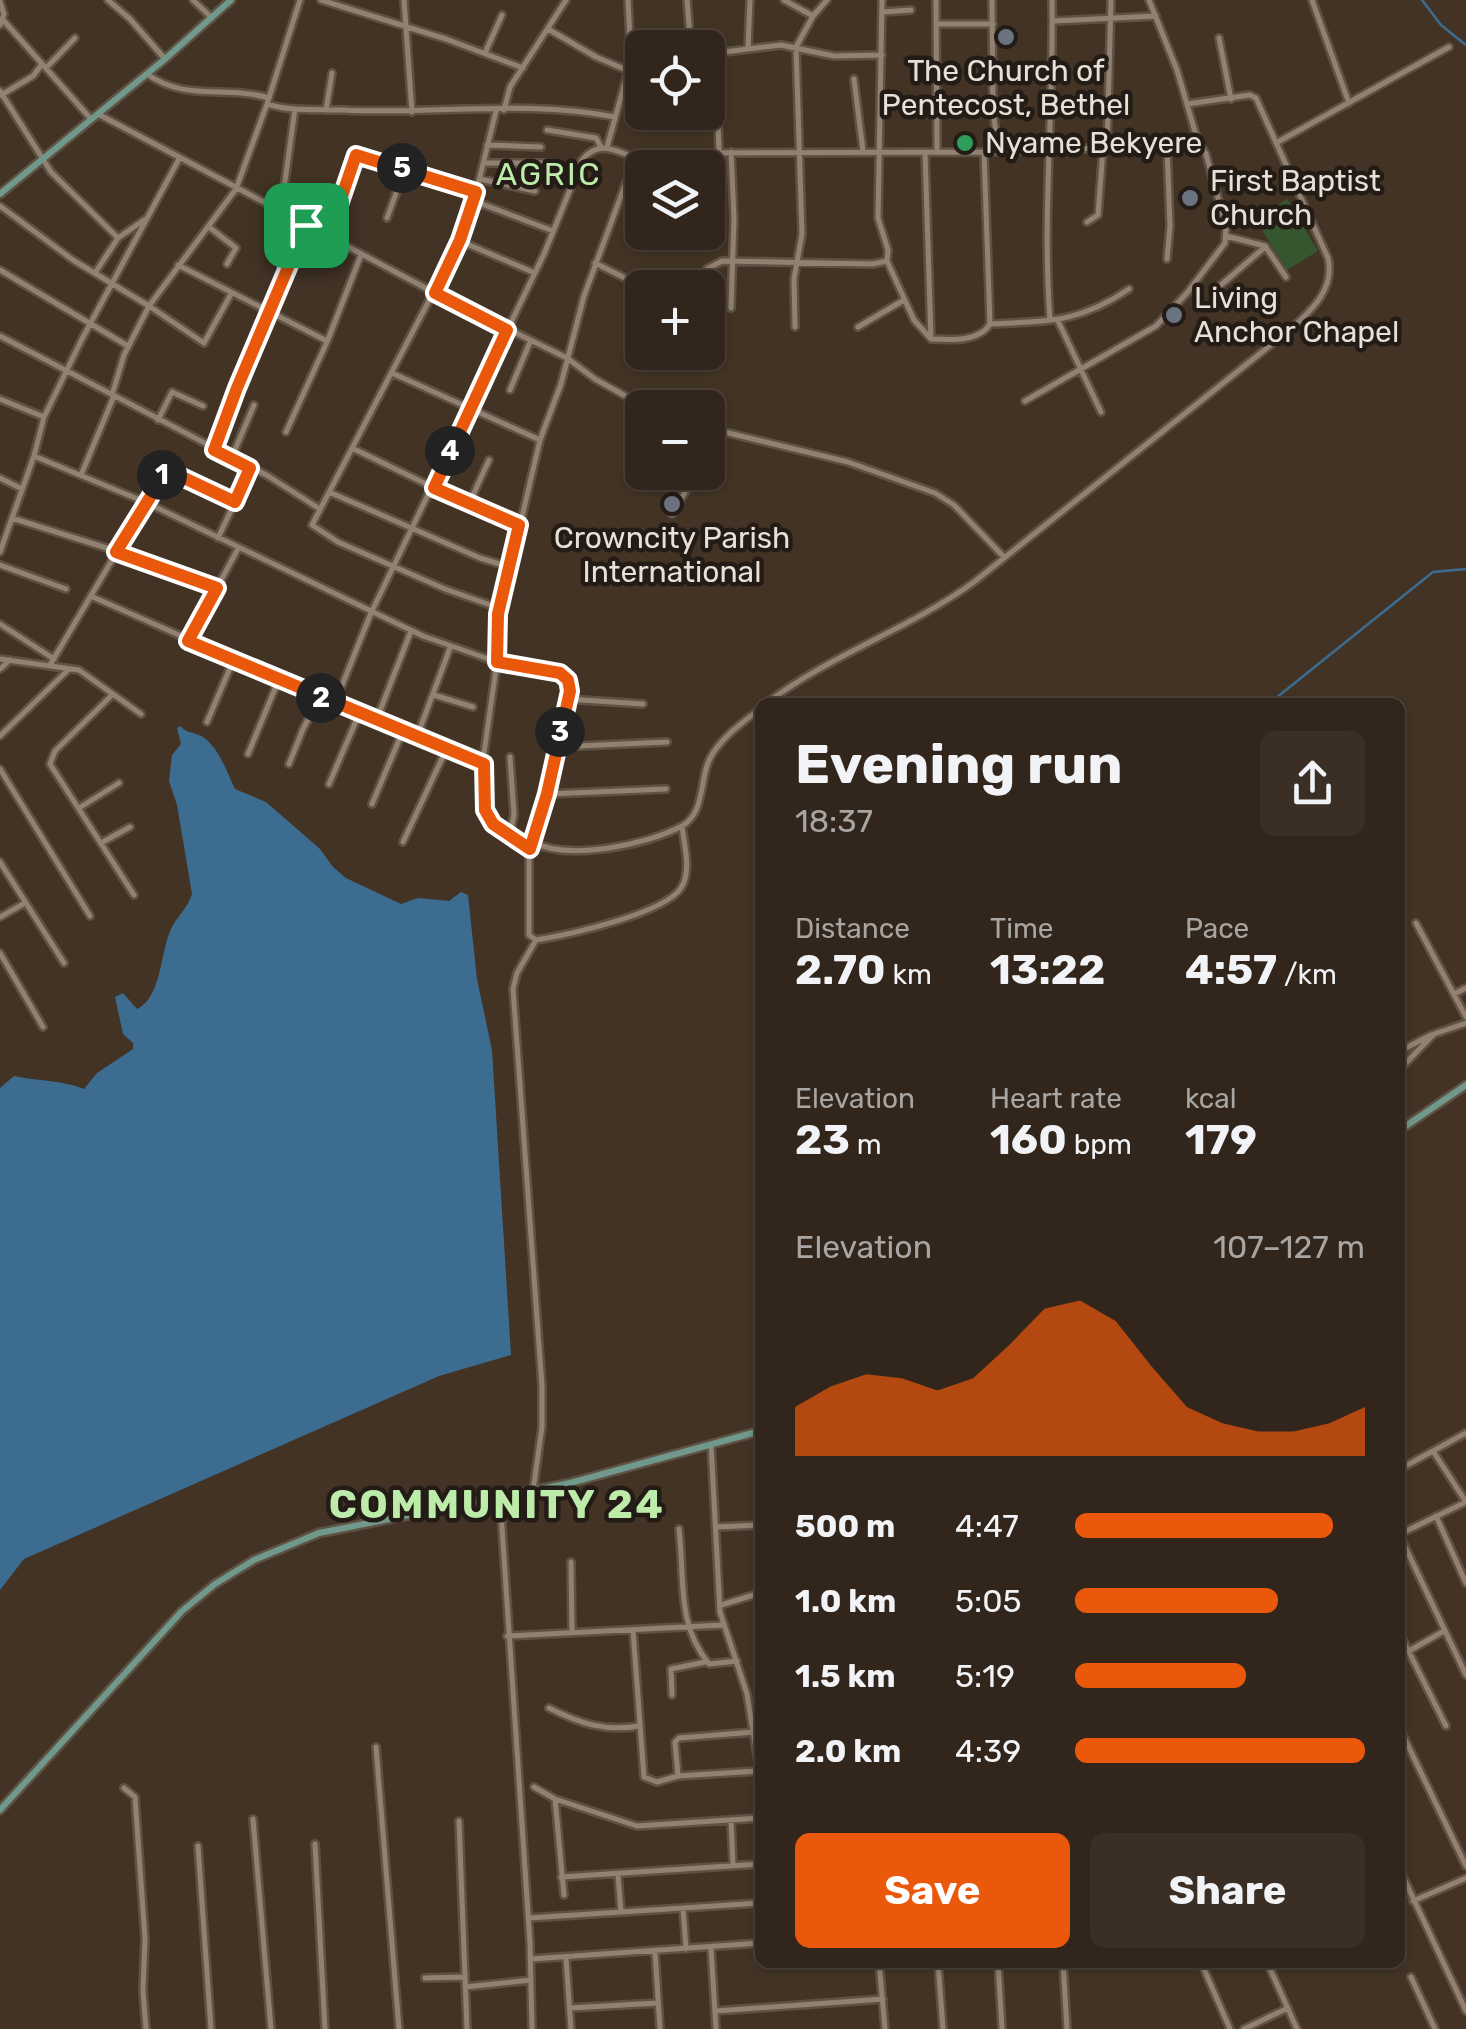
<!DOCTYPE html>
<meta charset="utf-8">
<style>
:root{--surface:#32261c;--page:#3a2e25;--text:#f1f3f6;--muted:#a8a5a3;--line:#4d433b;--accent:#ea580c}
body{margin:0;font-family:Rubik,sans-serif;background:var(--page);color:var(--text);height:100vh;display:flex;flex-direction:column;font-size:38px;white-space:nowrap}
*{box-sizing:border-box;margin:0}
p{font-size:32px;color:var(--muted)}
.icon{flex:none;width:55px;height:55px;fill:none;stroke:currentColor;stroke-width:2;stroke-linecap:round;stroke-linejoin:round}
.map{position:relative;flex:1;overflow:hidden}
.drawer{position:absolute;left:755px;top:698px;width:650px;height:1270px;display:flex;flex-direction:column;background:var(--surface);border-radius:15px;box-shadow:0 2px 8px #0004,0 0 0 2px var(--line)}
.drawer>*{flex:none}
.fabs{position:absolute;left:625px;top:30px;display:grid;gap:20px}
.fabs a{display:grid;place-items:center;width:100px;height:100px;border-radius:15px;background:var(--surface);box-shadow:0 2px 8px #0004,0 0 0 2px var(--line);font-size:50px}
.pin{position:absolute;display:grid;place-items:center;width:85px;height:85px;color:#fff;margin:-42px;border-radius:20px;box-shadow:0 5px 15px #0006}
.km{position:absolute;width:50px;height:50px;margin:-25px;border-radius:50%;background:#222;color:#fff;font-size:28px;line-height:50px;text-align:center}
.round{display:grid;place-items:center;flex:none;width:105px;height:105px;border-radius:15px;background:var(--page)}
.headline{display:flex;align-items:center;justify-content:space-between;height:170px;padding:0 40px}
h1{font-size:55px;font-weight:700;line-height:75px}
.figures{display:grid;grid-template-columns:repeat(3,1fr);gap:15px;height:170px;padding:10px 40px}
.figures div{display:grid;align-content:center}
.figures b{font-size:42px;font-weight:700}
.figures small{font-size:28px;font-weight:400}
.figures p{font-size:28px}
.chart{height:280px;padding:20px 40px}
.chart p{display:flex;justify-content:space-between}
.chart svg{width:100%;height:180px;margin-top:10px;fill:var(--accent);opacity:.7}
.cta{display:flex;gap:20px;margin-top:auto;padding:20px 40px}
.cta a{flex:1;height:115px;border-radius:15px;background:var(--accent);color:#fff;font-size:40px;font-weight:700;line-height:115px;text-align:center}
.cta a+a{background:var(--page);color:var(--text)}
ul{padding:0 40px;list-style:none;font-size:32px}
li{display:grid;grid-template-columns:160px 120px 1fr;align-items:center;height:75px}
li i{height:25px;border-radius:12px;background:var(--accent)}
.map>svg:first-child{display:block}
.green{fill:#35562e}
.water{fill:#3d6c91}
.lines{fill:none;stroke-linecap:round;stroke-linejoin:round}
.stream{stroke:#3d6c91;stroke-width:2.5}
.street-casing{stroke:#5e5245;stroke-width:10}
.secondary-casing{stroke:#5e5245;stroke-width:11}
.street{stroke:#928171;stroke-width:5}
.secondary{stroke:#71998b;stroke-width:6}
.route-casing{stroke:#fff;stroke-width:20}
.route{stroke:#ea580c;stroke-width:12}
.worship-dot{fill:#6b7280;stroke:#231c16;stroke-width:4}
.leisure-dot{fill:#2e9e5b;stroke:#231c16;stroke-width:4}
.labels{text-anchor:middle;stroke-width:9;stroke-linejoin:round;paint-order:stroke}
.poi-label{font-size:30px;fill:#e8dfd6;stroke:#231c16;text-anchor:start}
.neighbourhood-label{font-size:32px;letter-spacing:2.5px;fill:#bdebaa;stroke:#231c16}
.district-label{font-size:40px;font-weight:bold;letter-spacing:2.5px;fill:#bdebaa;stroke:#231c16}
</style>
<div class="map">
<svg width="1466" height="2029" viewBox="0 0 1466 2029">
<rect width="100%" height="100%" fill="#423325"/>
<path class="green" d="M 1287,199 L 1318,251 L 1287,270 L 1255,219 Z"/>
<path class="water" d="M 180,726 C 187,734 193,731 203,737 C 219,748 227,772 235,789 L 266,802 L 320,849 L 333,867 L 346,878 L 401,904 L 418,898 L 449,901 L 461,892 L 468,895 L 477,979 L 492,1050 L 511,1355 L 439,1376 L 24,1559 L 0,1590 L 0,1088 L 14,1076 C 38,1081 62,1080 84,1089 L 97,1073 L 133,1049 L 133,1043 L 123,1034 L 115,997 L 123,993 L 137,1009 C 162,997 160,952 171,929 C 177,916 188,908 192,894 L 177,805 L 169,781 L 172,755 L 181,744 L 177,728 Z"/>
<g class="lines">
<path class="stream" d="M 1422,0 L 1441,25 L 1466,45
M 1271,702 L 1433,572 L 1466,569"/>
<g class="street-casing">
<path id="street" d="M 108,0 L 130,19 L 165,59
M 193,0 L 212,18
M 321,0 L 446,39 L 523,68
M 404,0 L 412,112
M 687,0 L 691,48
M 784,0 L 813,16
M 882,0 L 878,218 L 888,250 L 887,261 L 914,320 L 931,339 C 951,340 979,342 990,324 C 1048,321 1079,323 1129,289
M 936,0 L 937,152
M 992,0 L 993,109 L 998,152
M 1312,0 L 1349,103
M 0,2 L 4,14 L 0,25
M 882,12 L 911,10
M 4,21 L 91,119
M 1054,21 L 1156,16
M 936,24 L 993,24
M 548,29 L 596,57 L 629,71
M 1219,38 L 1231,99
M 748,49 L 750,0
M 485,53 L 502,15
M 716,53 L 719,152
M 708,54 L 781,45 L 834,56 L 882,55
M 46,68 L 75,38
M 147,74 C 186,102 225,85 269,98
M 854,79 L 863,151
M 0,91 L 51,172 L 118,238 L 95,273
M 1,95 L 33,76 L 42,64
M 267,104 C 292,112 318,109 344,110 C 434,115 526,99 615,117
M 326,110 L 332,73
M 504,110 L 510,87 L 566,0
M 496,111 L 474,201 L 460,241 L 312,525 L 338,542 L 445,589 L 499,608
M 98,114 L 435,293 L 567,358 L 595,379 L 647,408
M 547,130 L 596,138 L 601,147
M 1276,143 L 1449,47
M 487,145 L 541,147
M 607,147 L 631,61 L 628,0
M 1107,149 L 1111,0
M 925,152 L 931,339
M 984,152 L 990,324
M 677,153 L 677,168
M 483,163 L 553,163
M 480,179 L 535,191
M 505,184 L 508,163
M 474,201 L 553,231
M 0,206 L 73,260 L 149,306 L 236,189 L 267,104 L 300,0
M 281,210 L 295,109
M 387,218 L 405,169
M 1087,222 L 1098,215 L 1103,149
M 209,227 L 236,248 L 227,264
M 1226,236 L 1265,246 L 1286,277
M 328,237 L 356,155 L 475,192
M 118,238 L 144,220
M 460,241 L 535,273
M 1167,259 L 1170,226 L 1167,147
M 595,263 L 645,288
M 178,265 L 327,341
M 0,270 L 128,346
M 691,288 L 707,269 L 722,261 L 873,264 L 887,261
M 1214,291 L 1265,247
M 731,308 L 734,219 L 731,152
M 1050,320 C 1042,213 1054,107 1052,0
M 1058,321 L 1101,412
M 795,327 L 794,279 L 802,234 L 796,47 L 813,16 L 827,0
M 858,327 L 904,300
M 0,336 L 268,476 L 320,509
M 392,373 L 540,440
M 510,390 L 530,342
M 112,395 L 124,355 L 149,306 L 204,343 L 231,294
M 0,399 L 44,417
M 1025,401 L 1156,326 L 1187,293 L 1225,243 L 1226,227 L 1206,154 L 1198,142 L 1177,70 L 1149,0
M 158,420 L 172,392 L 203,406
M 708,428 L 848,462 L 935,493 L 954,505 L 1004,557
M 286,432 L 327,342 L 361,255
M 352,448 L 480,510 L 519,525
M 214,450 L 237,387 L 306,226
M 708,451 L 717,431
M 34,456 L 145,502 L 423,636 L 497,662 L 566,676 L 569,691 L 547,794 L 530,849
M 231,459 L 254,405
M 81,475 L 114,396
M 0,478 L 22,489
M 329,492 L 480,558 L 510,567
M 469,504 L 489,460
M 672,514 L 697,472
M 12,518 L 135,557 L 217,588
M 218,538 L 251,468
M 0,552 L 34,456 L 44,417 L 82,339 L 179,159
M 0,565 L 66,589
M 93,597 L 365,717 L 483,765
M 0,624 L 54,659
M 188,641 L 239,547
M 0,659 L 79,670 L 141,714
M 50,665 L 164,472 L 170,469 L 235,502
M 0,669 L 10,660
M 434,695 L 473,707
M 111,696 L 55,751 L 50,764 L 134,895
M 567,699 L 643,704
M 768,702 C 832,654 909,629 974,582 L 1292,328 C 1313,309 1335,288 1328,258 L 1256,98 L 1250,95 L 1187,104
M 335,703 L 371,613 L 544,254 L 582,160 C 598,140 615,150 635,158 L 642,154 L 691,153 L 984,152 L 1190,145 L 1198,142
M 376,721 L 411,631
M 207,722 L 233,661
M 0,736 L 69,669
M 416,739 L 450,648
M 556,747 L 667,742
M 248,754 L 279,679
M 510,757 L 514,814 L 510,836
M 289,764 L 303,729 L 320,697
M 0,769 L 90,916
M 329,784 L 359,714
M 547,794 L 666,789
M 372,804 L 402,733
M 79,808 L 119,783
M 403,842 L 446,750
M 532,842 C 569,861 646,845 682,826
M 101,843 L 130,827
M 0,862 L 64,963
M 0,917 L 25,903
M 1416,923 L 1466,1017
M 536,940 L 529,935 L 529,849 L 493,823 L 485,810 L 483,760 L 497,662 L 499,615 L 540,440 L 561,384 L 584,296 L 635,158
M 0,953 L 43,1027
M 1454,994 L 1466,988
M 1400,1051 L 1431,1035
M 1400,1069 L 1434,1034 L 1466,1023
M 711,1444 L 720,1612 L 747,1694 L 760,1774
M 1433,1451 L 1466,1502
M 1400,1469 L 1466,1433
M 533,1491 L 542,1427 L 542,1386 L 513,989 L 517,973 L 536,940 C 567,935 664,914 681,888 C 692,871 684,845 682,826 C 707,812 698,775 713,753 C 725,735 743,722 760,709
M 500,1498 L 530,1943 L 532,2029
M 1436,1516 L 1466,1583
M 716,1527 L 760,1525
M 679,1529 C 685,1578 676,1624 709,1664 L 737,1661
M 1400,1534 L 1466,1502
M 1400,1536 L 1466,1675
M 571,1562 L 572,1633
M 721,1605 L 760,1593
M 633,1630 L 644,1777 L 657,1782 L 678,1776 L 758,1771
M 1400,1634 L 1446,1726
M 507,1636 L 723,1625
M 1400,1656 L 1444,1631
M 672,1695 L 671,1669 L 705,1662
M 549,1708 C 579,1723 605,1732 639,1726
M 1400,1729 L 1466,1866
M 376,1747 L 399,2029
M 678,1776 L 675,1742 L 679,1738 L 754,1732
M 534,1787 L 555,1799 L 637,1826 L 760,1818
M 124,1788 L 135,1797 L 145,1939 L 143,1990 L 146,2029
M 555,1799 L 564,1895
M 253,1819 L 271,2029
M 731,1820 L 733,1865
M 459,1821 L 467,2029
M 315,1844 L 325,2029
M 198,1846 L 211,2029
M 1400,1870 L 1466,2011
M 618,1875 L 621,1912
M 561,1877 L 760,1864
M 1413,1901 L 1466,1878
M 683,1908 L 686,1949
M 529,1918 L 760,1903
M 711,1948 L 716,2029
M 655,1952 L 660,2029
M 566,1958 L 571,2029
M 531,1959 L 760,1943
M 879,1962 L 885,2029
M 938,1962 L 943,2029
M 998,1962 L 1002,2029
M 1063,1962 L 1067,2029
M 1201,1962 L 1230,2029
M 1267,1962 L 1297,2029
M 1411,1977 L 1435,2029
M 425,1978 L 464,1977
M 465,1987 L 531,1980
M 570,2008 L 658,2003
M 715,2011 L 883,1999
M 1244,2029 L 1288,2008"/>
</g>
<g class="secondary-casing">
<path id="secondary" d="M 0,194 L 165,59 L 231,0
M 1400,1130 L 1466,1085
M 0,1810 L 182,1611 L 215,1584 L 254,1560 L 319,1533 L 570,1483 L 760,1431"/>
</g>
<use href="#street" class="street"/>
<use href="#secondary" class="secondary"/>
</g>
<g class="lines">
<g class="route-casing">
<path id="route" d="M 356,155 L 476,192 L 460,240 L 435,293 L 507,330 L 434,488 L 519,525 L 498,614 L 497,662 L 560,673 L 568,680 L 570,691 L 547,794 L 530,849 L 493,824 L 485,810 L 484,764 L 188,641 L 217,588 L 116,552 L 167,470 L 235,502 L 250,468 L 214,450 L 237,388 L 306,225 L 328,237 Z"/>
</g>
<use href="#route" class="route"/>
</g>
<g class="worship-dot">
<circle cx="1006" cy="37" r="10"/>
<circle cx="1190" cy="198" r="10"/>
<circle cx="1174" cy="315" r="10"/>
<circle cx="672" cy="504" r="10"/>
</g>
<circle class="leisure-dot" cx="965" cy="143" r="10"/>
<g class="labels">
<g class="poi-label">
<text x="1006" y="81" text-anchor="middle">The Church of<tspan x="1006" dy="34">Pentecost, Bethel</tspan></text>
<text x="985" y="153">Nyame Bekyere</text>
<text x="1210" y="191">First Baptist<tspan x="1210" dy="34">Church</tspan></text>
<text x="1194" y="308">Living<tspan x="1194" dy="34">Anchor Chapel</tspan></text>
<text x="672" y="548" text-anchor="middle">Crowncity Parish<tspan x="672" dy="34">International</tspan></text>
</g>
<g class="neighbourhood-label">
<text x="549" y="185">AGRIC</text>
</g>
<g class="district-label">
<text x="497" y="1518">COMMUNITY 24</text>
</g>
</g>
</svg>
<div class="fabs">
<a><svg class="icon" aria-label="locate" viewBox="0 0 24 24"><circle cx="12" cy="12" r="6"/><path d="M12 2v4M12 18v4M2 12h4M18 12h4"/></svg></a>
<a><svg class="icon" aria-label="layers" viewBox="0 0 24 24"><path d="M12 4l9 5-9 5-9-5zM3 14l9 5 9-5"/></svg></a>
<a>+</a>
<a>−</a>
</div>
<div class="pin" style="left:306px;top:225px;background:#1e9e55"><svg class="icon" aria-label="arrive" viewBox="0 0 24 24"><path d="M6 21V4h12l-3 4 3 4H6"/></svg></div>
<b class="km" style="left:162px;top:475px">1</b>
<b class="km" style="left:321px;top:698px">2</b>
<b class="km" style="left:560px;top:732px">3</b>
<b class="km" style="left:450px;top:451px">4</b>
<b class="km" style="left:402px;top:168px">5</b>
<section class="drawer">
<div class="headline"><div><h1>Evening run</h1><p>18:37</p></div><a class="round"><svg class="icon" aria-label="share" viewBox="0 0 24 24"><path d="M12 15V3M7 8l5-5 5 5M5 13v7h14v-7"/></svg></a></div>
<div class="figures">
<div><p>Distance</p><b>2.70<small> km</small></b></div>
<div><p>Time</p><b>13:22</b></div>
<div><p>Pace</p><b>4:57<small> /km</small></b></div>
</div>
<div class="figures">
<div><p>Elevation</p><b>23<small> m</small></b></div>
<div><p>Heart rate</p><b>160<small> bpm</small></b></div>
<div><p>kcal</p><b>179</b></div>
</div>
<div class="chart"><p><span>Elevation</span>107–127 m</p>
<svg viewBox="0 0 160 44" preserveAspectRatio="none"><path d="M0 44V32L10 27L20 24L30 25L40 28L50 25L60 17L70 8L80 6L90 11L100 22L110 32L120 36L130 38L140 38L150 36L160 32V44z"/></svg>
</div>
<ul>
<li><b>500 m</b>4:47<i style="width:89%"></i></li>
<li><b>1.0 km</b>5:05<i style="width:70%"></i></li>
<li><b>1.5 km</b>5:19<i style="width:59%"></i></li>
<li><b>2.0 km</b>4:39<i style="width:100%"></i></li>
</ul>
<div class="cta"><a>Save</a><a>Share</a></div>
</section>
</div>
